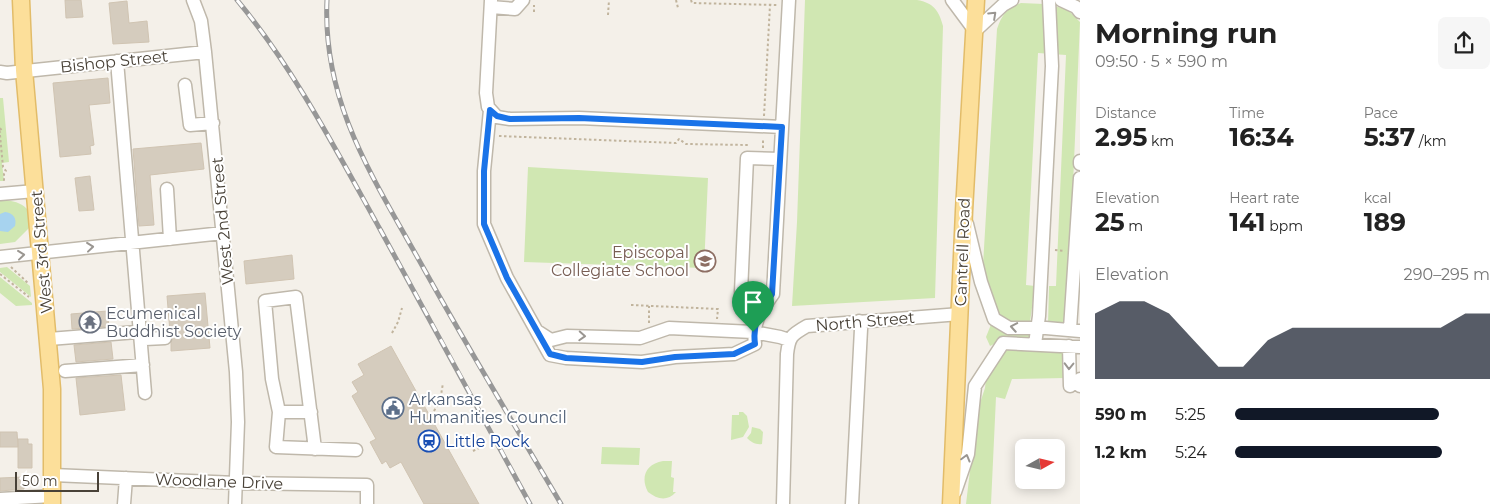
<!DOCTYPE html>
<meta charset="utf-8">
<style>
:root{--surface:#fff;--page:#f6f6f6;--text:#222;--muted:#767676;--accent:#111827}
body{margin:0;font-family:Montserrat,sans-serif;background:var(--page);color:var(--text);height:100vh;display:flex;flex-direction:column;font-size:19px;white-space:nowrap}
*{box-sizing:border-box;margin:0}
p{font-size:16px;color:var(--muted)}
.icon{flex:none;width:28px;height:28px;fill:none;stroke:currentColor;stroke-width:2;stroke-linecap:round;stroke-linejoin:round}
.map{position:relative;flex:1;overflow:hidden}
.sheet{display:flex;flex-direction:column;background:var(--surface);width:425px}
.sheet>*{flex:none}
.needle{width:32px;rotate:82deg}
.controls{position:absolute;left:1015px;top:439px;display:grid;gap:10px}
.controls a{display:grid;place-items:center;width:50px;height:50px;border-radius:8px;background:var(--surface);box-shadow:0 2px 12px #0003;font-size:25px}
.scale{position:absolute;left:15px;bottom:12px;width:84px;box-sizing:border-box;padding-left:5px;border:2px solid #484137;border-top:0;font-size:14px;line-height:18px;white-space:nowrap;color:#484137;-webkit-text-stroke:4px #fff;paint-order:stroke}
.pin{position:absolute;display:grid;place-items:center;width:42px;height:42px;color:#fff;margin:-51px -21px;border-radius:50% 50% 50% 0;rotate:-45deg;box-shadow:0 0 5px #0007}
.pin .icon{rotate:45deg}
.round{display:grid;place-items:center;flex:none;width:52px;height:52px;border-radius:8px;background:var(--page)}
.overview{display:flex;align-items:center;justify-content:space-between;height:85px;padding:0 15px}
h1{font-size:28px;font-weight:700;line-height:38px}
.figures{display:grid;grid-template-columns:repeat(3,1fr);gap:8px;height:85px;padding:5px 15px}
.figures div{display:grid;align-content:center}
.figures b{font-size:25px;font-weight:700}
.figures small{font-size:14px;font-weight:400}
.figures p{font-size:14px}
.chart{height:140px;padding:10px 15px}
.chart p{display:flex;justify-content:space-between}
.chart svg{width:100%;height:90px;margin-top:5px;fill:var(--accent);opacity:.7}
ul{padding:0 15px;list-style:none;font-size:16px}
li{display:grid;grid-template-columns:80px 60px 1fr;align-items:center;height:38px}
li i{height:12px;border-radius:6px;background:var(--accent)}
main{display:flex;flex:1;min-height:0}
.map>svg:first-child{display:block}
.green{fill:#d0e7b2}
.water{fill:#a7d3ef}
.building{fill:#d5ccbe;stroke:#d0c4b2}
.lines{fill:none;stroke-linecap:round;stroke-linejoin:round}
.minor-casing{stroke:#bfb8ab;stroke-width:15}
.major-casing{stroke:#e2bc69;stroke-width:19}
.path{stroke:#c1b49d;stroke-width:2;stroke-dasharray:2.5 2.5;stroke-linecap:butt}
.minor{stroke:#fff;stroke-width:12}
.major{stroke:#fcdf9a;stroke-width:16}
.rail-casing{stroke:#979797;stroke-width:5}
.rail{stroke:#fff;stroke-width:3;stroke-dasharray:9;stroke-linecap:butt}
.oneway{stroke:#9a9691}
.route-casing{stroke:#fff;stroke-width:10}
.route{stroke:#1a73e8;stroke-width:6}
.labels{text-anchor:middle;stroke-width:4;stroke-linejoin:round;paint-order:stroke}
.street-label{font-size:16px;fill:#484137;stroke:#fff}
.education-label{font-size:16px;fill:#785e54;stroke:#fff;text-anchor:end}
.worship-label{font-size:16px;fill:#5b616d;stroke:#fff;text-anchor:start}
.service-label{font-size:16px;fill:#4e5e75;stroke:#fff;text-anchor:start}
.transit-label{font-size:16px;fill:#164399;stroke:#fff;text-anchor:start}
</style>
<main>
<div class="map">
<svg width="1080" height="504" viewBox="0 0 1080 504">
<rect width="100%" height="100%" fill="#f4f0e9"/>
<path class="green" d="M 805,0 L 917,0 C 934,3 939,11 943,26 L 935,298 L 792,306 L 797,222 Z
M 1021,3 L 1044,4 L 1067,9 L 1080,22 L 1067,324 L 1048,324 L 1049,286 L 1056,286 L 1066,55 L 1038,53 L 1026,285 L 1035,286 L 1030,322 L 1015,324 L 998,316 L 983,265 L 997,29 C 1002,14 1007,8 1021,3 Z
M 0,98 L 3,98 L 9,162 L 2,163 L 4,181 L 0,181 Z
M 528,167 L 708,178 L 704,268 L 524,262 Z
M 6,200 C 17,202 22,203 30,212 L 29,228 L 15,242 L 0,244 L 0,201 Z
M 7,267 L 30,286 L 31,297 L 0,272 L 0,268 Z
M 0,277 L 32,303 L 32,305 L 16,306 L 0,293 Z
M 992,322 L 1009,332 L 1029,334 L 1030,337 L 1009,337 L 990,346 L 986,337 Z
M 1003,343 L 1064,351 L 1065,378 L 1012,379 L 1005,399 L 996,397 L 991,504 L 966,504 L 977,412 L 985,388 L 986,378 Z
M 739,412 L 743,412 L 747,416 L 749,427 L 743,437 L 731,440 L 732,415 L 739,415 Z
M 752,427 L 760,429 L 763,432 L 762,444 C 756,445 751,442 747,438 L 751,433 Z
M 602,447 L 640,448 L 639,465 L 601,464 Z
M 663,461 L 672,461 L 671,477 L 674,478 L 673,492 L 676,492 C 667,502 657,499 648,492 C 640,477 646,464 663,461 Z"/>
<path class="water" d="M 5,212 C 13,213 17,218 15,226 L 8,232 L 0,231 L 0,214 Z"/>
<path class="building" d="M 65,0 L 81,0 L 83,17 L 66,18 Z
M 127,1 L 129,23 L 147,21 L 149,42 L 113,44 L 109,3 Z
M 108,78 L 110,103 L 89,105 L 94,145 L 90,146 L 91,154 L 60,157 L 53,83 Z
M 201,143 L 204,169 L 150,175 L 154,225 L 139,226 L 133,149 Z
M 90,176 L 94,210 L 79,211 L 75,178 Z
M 292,255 L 294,279 L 246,284 L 244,261 Z
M 205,293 L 210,348 L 171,351 L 171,343 L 173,337 L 170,332 L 167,296 Z
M 107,311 L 109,326 L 72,329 L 71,314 Z
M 111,342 L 113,359 L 76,362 L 74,345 Z
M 391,346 L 446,445 L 479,504 L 424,504 L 401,462 L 390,468 L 386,461 L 382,464 L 370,442 L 376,439 L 352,396 L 358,392 L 352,382 L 364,375 L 358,364 Z
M 121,375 L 125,410 L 80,415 L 76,378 Z
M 0,432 L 17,432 L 18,447 L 0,447 Z
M 18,439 L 28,439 L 28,444 L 32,444 L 32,468 L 18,468 Z
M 24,477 L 24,489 L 0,491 L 0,478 Z"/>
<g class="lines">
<g class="minor-casing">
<path id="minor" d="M 193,0 L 201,21 L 205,52 L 236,372 L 238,422 L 235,504
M 491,0 L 486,93 L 488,107 L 497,117 L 510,119 L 579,118 L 782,127
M 952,0 L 975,31 L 1003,5 L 1012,0
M 1061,0 L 1076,7 L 1080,12
M 491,7 L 515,9 L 523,0
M 117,61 L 145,393
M 0,72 L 7,73 L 205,52
M 185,85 L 190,125 L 213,123
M 490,110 L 484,171 L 484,224 L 507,278 L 550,355 L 566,358 L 642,362 L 675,357 L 734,354 L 755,344 C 752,322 761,311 773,294 L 789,0
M 1080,161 L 1080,164
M 167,189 L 170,239
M 0,194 L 35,191
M 967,224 L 981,282 L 994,319 L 1009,328 L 1046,328 L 1080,331
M 0,257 L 223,233
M 773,294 L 741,292 L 747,158 L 780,159
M 1070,329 L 1080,178
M 537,331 L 551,340 L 567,336 L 640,338 L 669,328 L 753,332 L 780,337 L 789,340
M 49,339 L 137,332 L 140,332 L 145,339 L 165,338
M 1035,344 L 1039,316 L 1052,66 L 1049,0
M 1069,346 L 1070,386
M 65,371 L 143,365
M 1080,386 L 1080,379
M 279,412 L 311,412
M 315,449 L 296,297 L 265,301 L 272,379 L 279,412 L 276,447 L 356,450
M 53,475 L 236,483 L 367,485 L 367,504
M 955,492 L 968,454 L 975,386 L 1003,343 L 1080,347
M 0,499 L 52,496
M 124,504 L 126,478
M 783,504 L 787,354 C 789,337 791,335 807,326 L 960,314
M 852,504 L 861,329 L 859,321"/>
</g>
<g class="major-casing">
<path id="major" d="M 21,0 L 24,70 L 52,389 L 52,504
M 951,504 L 964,211 L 976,0"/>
</g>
<path class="path" d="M 676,0 L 678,8
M 691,0 L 692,3 L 777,5
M 534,12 L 534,5
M 608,15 L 609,0
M 764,116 L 770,5
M 0,128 L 2,131 L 0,132
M 0,135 L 3,167 L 6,171 L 4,174 L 4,181
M 499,136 L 676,143 L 679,139 L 686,144 L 748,145
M 763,148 L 763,138
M 1055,250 L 1065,251
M 11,267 L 29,284
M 0,274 L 29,297
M 631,305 L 718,309 L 717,319
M 649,323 L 649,306
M 392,333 L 398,322 L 402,308
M 434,411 L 440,401 L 443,383
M 473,451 L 479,448"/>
<use href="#minor" class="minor"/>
<use href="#major" class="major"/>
<g class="rail-casing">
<path id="rail" d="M 237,0 C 295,70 337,152 381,231 C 431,322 481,413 530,504
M 327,0 C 322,105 376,182 424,269 C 468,348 515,426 561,504"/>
</g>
<use href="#rail" class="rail"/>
</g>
<defs><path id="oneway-chevron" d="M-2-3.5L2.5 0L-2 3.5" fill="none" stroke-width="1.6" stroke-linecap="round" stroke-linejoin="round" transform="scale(1.25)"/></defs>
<g class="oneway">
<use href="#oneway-chevron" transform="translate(993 15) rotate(-43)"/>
<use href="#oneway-chevron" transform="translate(90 247) rotate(-6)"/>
<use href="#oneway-chevron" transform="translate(21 255) rotate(-6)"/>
<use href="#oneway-chevron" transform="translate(1014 327) rotate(-170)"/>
<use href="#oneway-chevron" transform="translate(582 336) rotate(3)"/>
<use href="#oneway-chevron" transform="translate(1069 366) rotate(91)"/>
<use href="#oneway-chevron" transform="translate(966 458) rotate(-75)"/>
</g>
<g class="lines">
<g class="route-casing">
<path id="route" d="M 490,110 L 497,116 L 510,119 L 579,118 L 782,127 L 772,294 C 761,311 752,322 755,344 L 734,354 L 675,357 L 642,362 L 566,358 L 550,354 L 507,278 L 484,224 L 484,171 Z"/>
</g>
<use href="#route" class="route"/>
</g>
<defs>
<g id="school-ring" transform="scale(1.125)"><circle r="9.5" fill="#fff" stroke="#8d6e63" stroke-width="1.5"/><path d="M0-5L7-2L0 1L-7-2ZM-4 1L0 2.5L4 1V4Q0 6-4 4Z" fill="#8d6e63"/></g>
<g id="temple-ring" transform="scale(1.125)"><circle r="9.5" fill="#fff" stroke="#6b7280" stroke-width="1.5"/><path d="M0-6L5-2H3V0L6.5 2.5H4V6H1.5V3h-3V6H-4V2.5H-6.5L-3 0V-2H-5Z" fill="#6b7280"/></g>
<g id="civic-ring" transform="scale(1.125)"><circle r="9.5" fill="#fff" stroke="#5c6f8a" stroke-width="1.5"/><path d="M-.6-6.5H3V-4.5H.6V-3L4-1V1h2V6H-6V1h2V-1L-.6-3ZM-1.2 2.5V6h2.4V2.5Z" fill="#5c6f8a"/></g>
<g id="station-ring" transform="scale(1.125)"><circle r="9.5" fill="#fff" stroke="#1a4fb4" stroke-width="1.5"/><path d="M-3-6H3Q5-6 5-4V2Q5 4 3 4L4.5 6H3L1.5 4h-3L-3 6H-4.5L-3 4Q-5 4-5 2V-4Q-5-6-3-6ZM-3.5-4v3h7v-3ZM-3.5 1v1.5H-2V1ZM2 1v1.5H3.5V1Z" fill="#1a4fb4"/></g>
</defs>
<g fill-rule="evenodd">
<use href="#school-ring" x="705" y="261"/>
<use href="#temple-ring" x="90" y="322"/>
<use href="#civic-ring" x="393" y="408"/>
<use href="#station-ring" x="429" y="441"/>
</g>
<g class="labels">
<g class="street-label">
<text transform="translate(114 61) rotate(-6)" y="6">Bishop Street</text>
<text transform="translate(222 221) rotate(-95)" y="6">West 2nd Street</text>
<text transform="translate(41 252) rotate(-95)" y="6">West 3rd Street</text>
<text transform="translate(962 252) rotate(-88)" y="6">Cantrell Road</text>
<text transform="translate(865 321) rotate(-5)" y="6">North Street</text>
<text transform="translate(219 481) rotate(2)" y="6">Woodlane Drive</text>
</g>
<g class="education-label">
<text x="689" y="258">Episcopal<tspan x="689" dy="18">Collegiate School</tspan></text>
</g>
<g class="worship-label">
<text x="106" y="319">Ecumenical<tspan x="106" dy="18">Buddhist Society</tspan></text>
</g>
<g class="service-label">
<text x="409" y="405">Arkansas<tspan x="409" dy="18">Humanities Council</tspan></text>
</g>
<g class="transit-label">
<text x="445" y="447">Little Rock</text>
</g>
</g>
</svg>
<div class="controls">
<a><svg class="needle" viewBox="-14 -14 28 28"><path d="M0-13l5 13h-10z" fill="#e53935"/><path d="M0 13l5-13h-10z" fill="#767676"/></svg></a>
</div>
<div class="scale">50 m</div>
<div class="pin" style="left:753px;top:332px;background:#1e9e55"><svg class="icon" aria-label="arrive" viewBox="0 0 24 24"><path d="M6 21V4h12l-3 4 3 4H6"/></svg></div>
</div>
<section class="sheet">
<div class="overview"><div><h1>Morning run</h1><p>09:50 · 5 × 590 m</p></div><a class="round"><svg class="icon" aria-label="share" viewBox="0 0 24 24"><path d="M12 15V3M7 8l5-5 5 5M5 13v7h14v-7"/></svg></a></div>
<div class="figures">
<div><p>Distance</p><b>2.95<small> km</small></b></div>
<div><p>Time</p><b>16:34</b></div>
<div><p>Pace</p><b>5:37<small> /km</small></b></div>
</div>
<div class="figures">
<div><p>Elevation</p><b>25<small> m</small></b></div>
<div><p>Heart rate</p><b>141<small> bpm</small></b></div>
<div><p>kcal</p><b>189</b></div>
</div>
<div class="chart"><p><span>Elevation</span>290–295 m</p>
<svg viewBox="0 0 160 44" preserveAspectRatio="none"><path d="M0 44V12L10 6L20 6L30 12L40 25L50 38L60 38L70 25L80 19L90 19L100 19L110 19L120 19L130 19L140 19L150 12L160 12V44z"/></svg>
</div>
<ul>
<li><b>590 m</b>5:25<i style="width:80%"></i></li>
<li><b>1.2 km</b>5:24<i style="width:81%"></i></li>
</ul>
</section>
</main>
